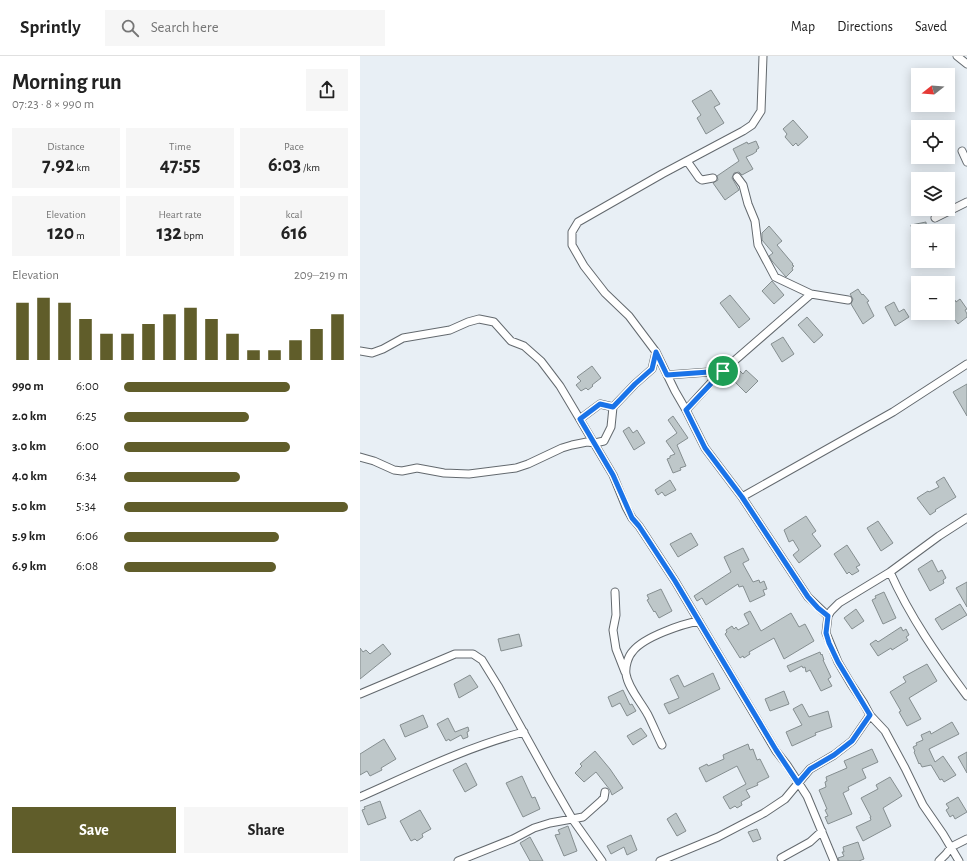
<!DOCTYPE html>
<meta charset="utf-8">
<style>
:root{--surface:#fff;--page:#f6f6f6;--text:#222;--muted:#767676;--line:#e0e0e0;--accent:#605d2a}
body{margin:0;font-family:"Alegreya Sans",sans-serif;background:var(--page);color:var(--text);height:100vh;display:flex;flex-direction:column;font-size:15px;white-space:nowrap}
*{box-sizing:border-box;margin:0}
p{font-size:13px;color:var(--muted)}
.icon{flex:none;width:22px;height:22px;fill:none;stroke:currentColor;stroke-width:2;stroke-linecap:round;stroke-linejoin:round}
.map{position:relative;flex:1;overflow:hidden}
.side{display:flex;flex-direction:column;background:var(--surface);width:360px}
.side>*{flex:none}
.needle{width:26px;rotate:253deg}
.fabs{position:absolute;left:551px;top:12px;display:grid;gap:8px}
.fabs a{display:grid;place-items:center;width:44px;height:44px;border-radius:0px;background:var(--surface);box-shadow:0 2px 10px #0003;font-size:20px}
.pin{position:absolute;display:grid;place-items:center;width:34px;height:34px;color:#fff;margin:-17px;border:2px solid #fff;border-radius:50%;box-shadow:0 1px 4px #0007}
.round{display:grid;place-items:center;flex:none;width:42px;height:42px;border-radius:0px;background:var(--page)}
.overview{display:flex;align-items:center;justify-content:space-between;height:68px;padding:0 12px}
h1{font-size:22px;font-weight:700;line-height:30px}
.figures{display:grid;grid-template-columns:repeat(3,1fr);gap:6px;height:68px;padding:4px 12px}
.figures div{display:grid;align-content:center;border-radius:0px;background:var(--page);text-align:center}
.figures b{font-size:20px;font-weight:700}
.figures small{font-size:11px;font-weight:400}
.figures p{font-size:11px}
.chart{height:112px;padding:8px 12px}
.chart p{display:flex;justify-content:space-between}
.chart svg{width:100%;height:72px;margin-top:4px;stroke:var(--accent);stroke-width:6}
.cta{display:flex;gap:8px;margin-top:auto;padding:8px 12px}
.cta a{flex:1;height:46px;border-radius:0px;background:var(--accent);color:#fff;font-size:16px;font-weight:700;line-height:46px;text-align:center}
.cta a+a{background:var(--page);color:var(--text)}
ul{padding:0 12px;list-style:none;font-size:13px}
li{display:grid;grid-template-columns:64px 48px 1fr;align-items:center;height:30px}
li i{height:10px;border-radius:5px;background:var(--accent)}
header{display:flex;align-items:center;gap:24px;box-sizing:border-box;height:56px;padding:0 20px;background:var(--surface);border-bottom:1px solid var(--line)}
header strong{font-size:19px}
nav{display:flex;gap:22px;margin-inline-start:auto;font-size:14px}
.search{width:280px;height:36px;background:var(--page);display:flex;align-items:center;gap:10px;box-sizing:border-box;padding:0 14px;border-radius:0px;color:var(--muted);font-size:15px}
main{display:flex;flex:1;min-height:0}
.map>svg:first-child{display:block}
.building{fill:#bec7c9;stroke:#858e90}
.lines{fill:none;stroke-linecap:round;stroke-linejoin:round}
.street-casing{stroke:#63696e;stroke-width:9}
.street{stroke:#fff;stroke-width:7}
.route-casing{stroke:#fff;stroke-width:8}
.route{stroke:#1a73e8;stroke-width:5}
</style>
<header>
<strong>Sprintly</strong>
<div class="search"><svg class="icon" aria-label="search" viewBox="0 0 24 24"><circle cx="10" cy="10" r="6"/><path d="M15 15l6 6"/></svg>Search here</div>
<nav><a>Map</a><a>Directions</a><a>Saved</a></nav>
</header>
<main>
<section class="side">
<div class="overview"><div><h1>Morning run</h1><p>07:23 · 8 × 990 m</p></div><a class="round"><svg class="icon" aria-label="share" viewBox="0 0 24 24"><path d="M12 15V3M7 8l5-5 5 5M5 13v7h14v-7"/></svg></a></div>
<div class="figures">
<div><p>Distance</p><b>7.92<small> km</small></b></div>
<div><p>Time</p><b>47:55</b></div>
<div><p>Pace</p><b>6:03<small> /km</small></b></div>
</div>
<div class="figures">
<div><p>Elevation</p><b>120<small> m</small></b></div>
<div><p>Heart rate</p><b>132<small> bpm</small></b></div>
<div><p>kcal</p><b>616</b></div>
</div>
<div class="chart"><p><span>Elevation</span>209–219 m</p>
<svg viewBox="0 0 160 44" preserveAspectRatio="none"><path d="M5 44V9M15 44V6M25 44V9M35 44V19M45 44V28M55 44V28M65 44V22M75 44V16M85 44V12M95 44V19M105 44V28M115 44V38M125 44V38M135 44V32M145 44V25M155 44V16"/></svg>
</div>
<ul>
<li><b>990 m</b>6:00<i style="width:74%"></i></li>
<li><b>2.0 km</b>6:25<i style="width:56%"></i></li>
<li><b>3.0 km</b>6:00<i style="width:74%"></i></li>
<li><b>4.0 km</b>6:34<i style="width:52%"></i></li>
<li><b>5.0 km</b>5:34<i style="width:100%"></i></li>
<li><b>5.9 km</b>6:06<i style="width:69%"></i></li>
<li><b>6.9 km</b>6:08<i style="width:68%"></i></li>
</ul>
<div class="cta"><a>Save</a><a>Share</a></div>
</section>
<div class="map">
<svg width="607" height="805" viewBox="0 0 607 805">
<rect width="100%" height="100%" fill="#e8eff5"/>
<path class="building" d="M 351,34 L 360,48 L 354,51 L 364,67 L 346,78 L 337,62 L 341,59 L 332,45 Z
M 433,64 L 448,81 L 438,90 L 436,87 L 433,90 L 425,81 L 427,78 L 423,73 Z
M 396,85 L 399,92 L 396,94 L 397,95 L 393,98 L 386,101 L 393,113 L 382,119 L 379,116 L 374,117 L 372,122 L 379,134 L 365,144 L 353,127 L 358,124 L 357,120 L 379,105 L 373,93 L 387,86 L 388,88 Z
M 566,166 L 566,168 L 583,174 L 583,175 L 558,175 L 558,188 L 555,189 L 551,169 Z
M 409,170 L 422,185 L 417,189 L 433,208 L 432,209 L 434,210 L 432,212 L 433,214 L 426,221 L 412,205 L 409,200 L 413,197 L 402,184 L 402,177 Z
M 412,225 L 424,239 L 414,248 L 402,235 Z
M 498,233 L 502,239 L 503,238 L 509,245 L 507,246 L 514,260 L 503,268 L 491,248 L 493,243 L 490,238 Z
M 370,239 L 390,263 L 379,272 L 360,247 Z
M 600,243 L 607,253 L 605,254 L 607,258 L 607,261 L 598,268 L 588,255 L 588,249 L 595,244 L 596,246 Z
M 534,246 L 539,256 L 544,253 L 549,261 L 535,270 L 525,251 Z
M 447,261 L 463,279 L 454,287 L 438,269 Z
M 423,281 L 434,298 L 422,306 L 411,288 Z
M 232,310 L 241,322 L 232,329 L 233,330 L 228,334 L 226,332 L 221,335 L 216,329 L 221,325 L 217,321 Z
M 386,314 L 398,325 L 386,337 L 375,326 L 378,322 L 376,320 L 380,315 L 383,318 Z
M 607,328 L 607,360 L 593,336 Z
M 313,360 L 328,382 L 317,389 L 326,410 L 320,412 L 321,414 L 313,417 L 307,403 L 310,402 L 310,400 L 315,398 L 306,385 L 317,377 L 308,364 Z
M 269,371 L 273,377 L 277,374 L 285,387 L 274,394 L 263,375 Z
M 584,421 L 596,441 L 575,454 L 576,455 L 570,459 L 557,442 L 568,435 L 569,436 L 579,431 L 576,426 Z
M 310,424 L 316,434 L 305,440 L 302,436 L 298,439 L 295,434 Z
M 446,460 L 456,475 L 452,478 L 461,490 L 439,507 L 433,499 L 439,494 L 433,484 L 429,486 L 424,474 Z
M 518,465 L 533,487 L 521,495 L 507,472 Z
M 331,477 L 338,489 L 318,501 L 310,488 Z
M 487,489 L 500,509 L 496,511 L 499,515 L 492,519 L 489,516 L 487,518 L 474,498 Z
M 383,492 L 389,504 L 383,507 L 383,508 L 393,526 L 399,524 L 400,527 L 404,525 L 407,533 L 403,534 L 405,539 L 390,546 L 383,530 L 379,531 L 378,528 L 346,549 L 342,542 L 337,545 L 334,540 L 371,516 L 364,501 Z
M 572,504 L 578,516 L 582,514 L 586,522 L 583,524 L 584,527 L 570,535 L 558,513 Z
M 607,526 L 607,551 L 596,532 Z
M 301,533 L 312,555 L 299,562 L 295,555 L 294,556 L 287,544 L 289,543 L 287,539 Z
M 524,536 L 536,562 L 523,568 L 512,544 L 516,542 L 515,540 Z
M 600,548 L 607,559 L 582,574 L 575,563 Z
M 496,553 L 504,565 L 492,573 L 484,562 Z
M 390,555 L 401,575 L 431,557 L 439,571 L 445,568 L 454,585 L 424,603 L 414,582 L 389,596 L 390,598 L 384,602 L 383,600 L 380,602 L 365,578 L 367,576 L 366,574 L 372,570 L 374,573 L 376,571 L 378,574 L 389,568 L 384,558 Z
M 541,571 L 543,575 L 546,573 L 549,579 L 546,581 L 548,584 L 532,594 L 531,592 L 518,600 L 510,588 L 516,584 L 518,586 Z
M 159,578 L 162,590 L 141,595 L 138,583 Z
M 23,588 L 31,598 L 0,623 L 0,592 L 3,596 L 6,594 L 10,598 Z
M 460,596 L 461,599 L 462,598 L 464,604 L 463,604 L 471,621 L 468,623 L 472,630 L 461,635 L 450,614 L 446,616 L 445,611 L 443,612 L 442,610 L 430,616 L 427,610 Z
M 567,608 L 577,625 L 549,642 L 561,663 L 547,670 L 539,656 L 541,655 L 530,636 L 546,626 L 543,621 Z
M 353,617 L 360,633 L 309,658 L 304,648 L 319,642 L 310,623 L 318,619 L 324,631 Z
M 110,619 L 118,631 L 99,642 L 94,628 Z
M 263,634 L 270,649 L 272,648 L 276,655 L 267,660 L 260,647 L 252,651 L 248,641 Z
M 424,635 L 429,648 L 410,655 L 405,643 Z
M 442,648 L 449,661 L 468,655 L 472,671 L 455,677 L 456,679 L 432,690 L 426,676 L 442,669 L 433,653 Z
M 63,659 L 68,671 L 45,681 L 40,669 Z
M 88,662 L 95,676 L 108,671 L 109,675 L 107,676 L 108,681 L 103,683 L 101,679 L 90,685 L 89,683 L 86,685 L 77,668 Z
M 592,666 L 599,678 L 569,693 L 575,706 L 583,700 L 596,719 L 584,726 L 582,723 L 580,724 L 571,709 L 562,711 L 560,707 L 559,708 L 554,696 L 555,695 L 553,691 L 557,689 L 556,687 L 563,684 L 561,679 L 570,675 L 571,678 Z
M 281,672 L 287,680 L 273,689 L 267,680 Z
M 24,683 L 36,703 L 21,712 L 22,714 L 10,720 L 7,715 L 0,719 L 0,698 Z
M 388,688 L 390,694 L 393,693 L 397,704 L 400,703 L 409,721 L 397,727 L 398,729 L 386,734 L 390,741 L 381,746 L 382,749 L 377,752 L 375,750 L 370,753 L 363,741 L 386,728 L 377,710 L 346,726 L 339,712 L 347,708 L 348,710 L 364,703 L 363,699 Z
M 512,693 L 518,706 L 502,713 L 506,722 L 488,731 L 489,734 L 483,737 L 492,758 L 468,768 L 465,761 L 468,760 L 465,754 L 467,753 L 459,734 L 466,731 L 465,726 L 467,725 L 466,721 L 487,712 L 484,705 Z
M 235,695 L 250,713 L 263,732 L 252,739 L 250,734 L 236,716 L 224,726 L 215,717 L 222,710 L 220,708 Z
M 607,696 L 607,717 L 598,701 Z
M 106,707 L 117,729 L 105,736 L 93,714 Z
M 162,720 L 172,742 L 175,741 L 180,753 L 163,761 L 146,727 Z
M 530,721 L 542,740 L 523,752 L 531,770 L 503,785 L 496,771 L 511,764 L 510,761 L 511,761 L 501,742 L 518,733 L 516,729 Z
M 598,741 L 607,756 L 595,763 L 593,759 L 590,761 L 586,754 L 589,752 L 586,748 Z
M 20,745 L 26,762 L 8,769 L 2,754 L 5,753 L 4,751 Z
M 60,754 L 71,773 L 62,778 L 63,781 L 57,785 L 55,783 L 51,785 L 40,765 Z
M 316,757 L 326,775 L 317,780 L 307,763 Z
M 208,770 L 217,795 L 204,800 L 195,779 L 200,778 L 198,774 Z
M 397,773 L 401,783 L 393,786 L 388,776 Z
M 271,779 L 277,794 L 267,799 L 264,791 L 251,798 L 247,790 Z
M 170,781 L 183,805 L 170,805 L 160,787 Z
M 498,786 L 504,803 L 499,805 L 479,805 L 478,802 L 484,800 L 482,796 L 484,796 L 483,791 Z"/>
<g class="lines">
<g class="street-casing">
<path id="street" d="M 403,0 L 401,55 L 392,69 L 383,75 L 302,118 L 218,166 L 212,176 L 212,189 L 224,210 L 245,237 L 269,260 L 296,296 L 315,335 L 326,354 L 345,392 L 382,441 L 448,541 L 468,560
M 597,0 L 607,8
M 602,95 L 607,106
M 327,105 L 339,122 L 342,124 L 353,122
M 377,121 L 383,129 L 388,148 L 395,165 L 398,189 L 415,221 L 451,238
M 575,162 L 607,146
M 0,295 L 12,297 L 23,293 L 43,282 L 90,274 L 108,266 L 119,263 L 134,266 L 151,285 L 164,290 L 181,305 L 200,330 L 253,419 L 266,451 L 272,462 L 279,470 L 315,525 L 416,695 L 427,709 L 447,740 L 474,805
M 307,319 L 363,315
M 326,354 L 358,319 L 451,238 L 488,244
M 220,363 L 240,348 L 253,351
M 0,401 L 14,405 L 34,414 L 42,415 L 57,412 L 84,417 L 109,418 L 156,412 L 168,408 L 202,392 L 212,389 L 227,386 L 235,387 L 244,385 L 251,371 L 253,351 L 275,328 L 292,313 L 296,296
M 382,441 L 533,356 L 607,308
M 530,516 C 550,561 578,601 607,640
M 255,536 L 256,559 L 253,574 L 256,593 L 265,616
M 0,638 L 95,598 L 113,598 L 122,604 L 138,630 L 190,724 L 213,764 L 242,805
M 302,689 C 297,679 293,669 288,659 C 281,646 268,632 266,618 C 265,611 268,600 273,595 C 284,581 322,568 339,565
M 0,741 C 54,717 107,691 164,676
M 421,802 L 450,786 L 462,775
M 98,805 L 153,783 L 174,772 L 190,767 L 223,761 L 241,745 L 244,742 L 245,736
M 300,805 L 358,781 L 404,757 L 425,743 L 450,713 L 474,699 L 492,685 L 510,659
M 579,805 L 586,798 L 591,791 L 607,783
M 599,805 L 583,778 L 563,749 L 545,712 L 525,675 L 510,659 L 503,646 L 491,628 L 478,606 L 466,577 L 468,560 L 471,555 L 479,547 L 530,516 L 579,480 L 607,462"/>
</g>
<use href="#street" class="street"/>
</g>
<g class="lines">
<g class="route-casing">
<path id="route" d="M 296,296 L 307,319 L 363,315 L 326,354 L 345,392 L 382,441 L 448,541 L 458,552 L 468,560 L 466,577 L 469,587 L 478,606 L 510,659 L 492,685 L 474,699 L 450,713 L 438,727 L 416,694 L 315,525 L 279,470 L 272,462 L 253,419 L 220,363 L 240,348 L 253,351 L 275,328 L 292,313 Z"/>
</g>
<use href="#route" class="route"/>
</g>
</svg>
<div class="fabs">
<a><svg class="needle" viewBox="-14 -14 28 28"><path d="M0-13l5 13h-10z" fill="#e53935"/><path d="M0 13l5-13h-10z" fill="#767676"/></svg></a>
<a><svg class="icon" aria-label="locate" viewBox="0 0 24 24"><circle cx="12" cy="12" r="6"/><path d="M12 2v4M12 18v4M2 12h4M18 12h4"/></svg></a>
<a><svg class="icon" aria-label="layers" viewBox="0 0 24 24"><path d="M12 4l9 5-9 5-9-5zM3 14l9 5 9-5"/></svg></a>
<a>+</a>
<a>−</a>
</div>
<div class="pin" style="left:363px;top:315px;background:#1e9e55"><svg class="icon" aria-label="arrive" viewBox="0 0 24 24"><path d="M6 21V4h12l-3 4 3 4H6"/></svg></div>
</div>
</main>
